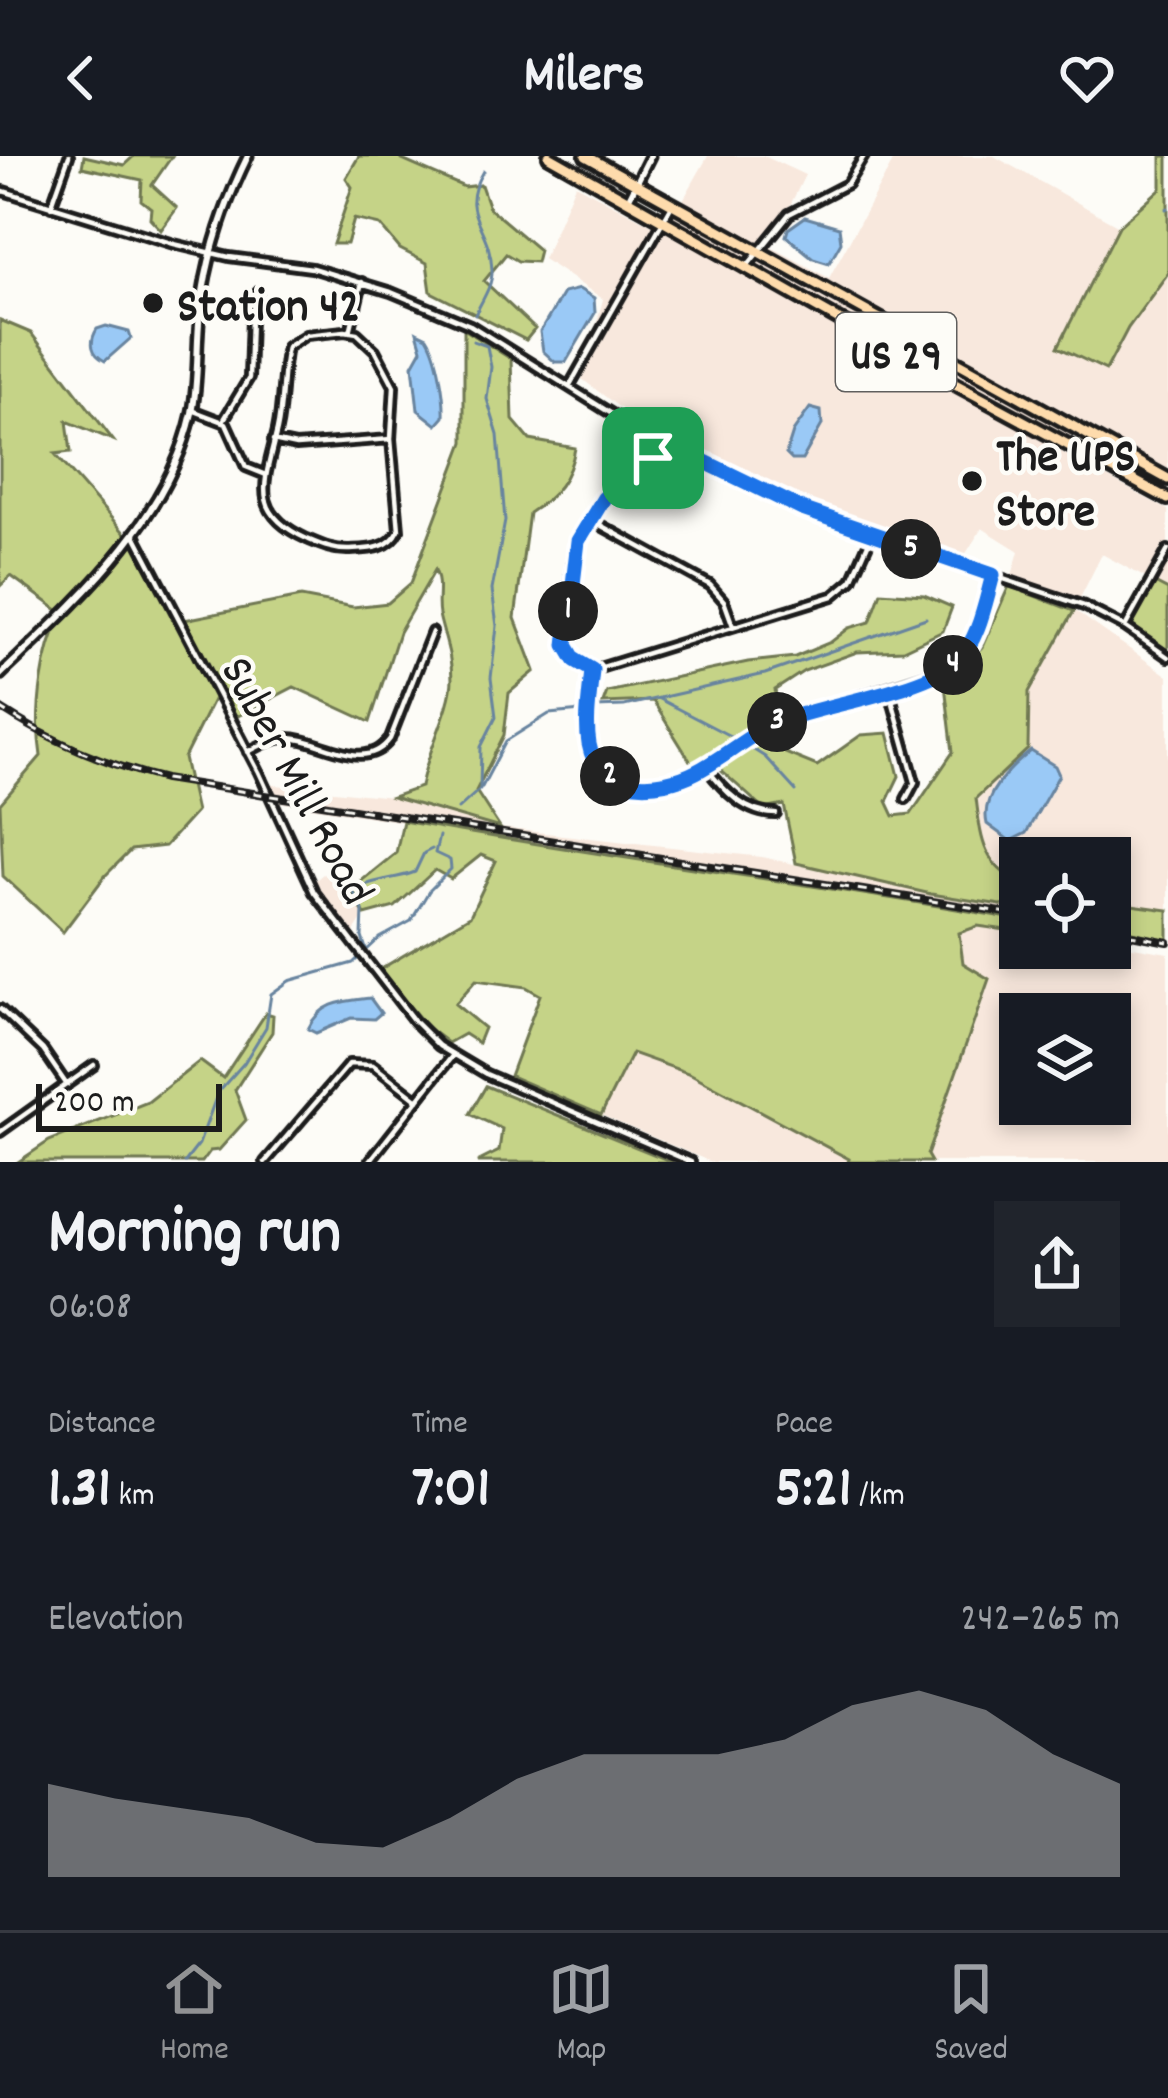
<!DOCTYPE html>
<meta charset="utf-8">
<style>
:root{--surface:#171b24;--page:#20242c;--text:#f1f3f6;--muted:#9ea1a6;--line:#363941;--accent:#919294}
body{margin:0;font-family:Dekko,sans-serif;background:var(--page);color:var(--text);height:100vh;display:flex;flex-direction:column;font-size:45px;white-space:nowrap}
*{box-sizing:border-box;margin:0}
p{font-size:39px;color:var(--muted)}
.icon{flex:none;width:66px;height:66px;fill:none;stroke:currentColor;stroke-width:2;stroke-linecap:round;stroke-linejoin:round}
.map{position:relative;height:1006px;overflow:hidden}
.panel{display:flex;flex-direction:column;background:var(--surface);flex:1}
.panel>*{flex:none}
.buttons{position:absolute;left:999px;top:681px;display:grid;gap:24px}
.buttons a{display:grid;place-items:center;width:132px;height:132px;border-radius:0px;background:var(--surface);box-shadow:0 6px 18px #0003;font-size:60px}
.scale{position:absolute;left:36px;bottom:30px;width:186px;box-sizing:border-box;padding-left:12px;border:6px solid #1c1c1c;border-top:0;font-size:33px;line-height:42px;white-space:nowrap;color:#1c1c1c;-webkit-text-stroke:9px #fdfcf7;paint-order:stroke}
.pin{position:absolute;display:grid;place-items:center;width:102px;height:102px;color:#fff;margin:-51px;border-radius:24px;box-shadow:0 6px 18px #0006}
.km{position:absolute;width:60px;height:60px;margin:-30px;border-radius:50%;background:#222;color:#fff;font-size:33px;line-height:60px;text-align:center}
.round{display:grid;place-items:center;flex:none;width:126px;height:126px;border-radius:0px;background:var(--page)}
.head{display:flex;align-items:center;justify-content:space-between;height:204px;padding:0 48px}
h1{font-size:66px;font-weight:700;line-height:90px}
.figures{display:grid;grid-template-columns:repeat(3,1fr);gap:18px;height:204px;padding:12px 48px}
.figures div{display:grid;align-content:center}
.figures b{font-size:60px;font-weight:700}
.figures small{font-size:33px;font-weight:400}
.figures p{font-size:33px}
.chart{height:336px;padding:24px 48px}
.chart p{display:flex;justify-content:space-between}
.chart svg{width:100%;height:216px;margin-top:12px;fill:var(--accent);opacity:.7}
header{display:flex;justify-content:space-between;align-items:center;height:156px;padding:0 48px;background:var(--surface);font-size:54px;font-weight:700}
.dock{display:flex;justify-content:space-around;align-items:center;height:168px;border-top:3px solid var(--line);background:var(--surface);font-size:33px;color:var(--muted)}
.dock a{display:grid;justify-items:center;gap:6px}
.dock .current{color:var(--accent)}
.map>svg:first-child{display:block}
.built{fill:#f8e8dd;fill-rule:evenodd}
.green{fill:#c5d387;stroke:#707852;stroke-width:3}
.water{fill:#9ac9f6;stroke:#68849f;stroke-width:3}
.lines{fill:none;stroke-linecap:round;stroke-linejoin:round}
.stream{stroke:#68849f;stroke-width:3}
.minor-casing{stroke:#1c1c1c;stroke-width:14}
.tertiary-casing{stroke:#1c1c1c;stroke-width:15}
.primary-casing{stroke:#1c1c1c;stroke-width:18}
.minor{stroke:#fdfcf7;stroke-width:4.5}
.tertiary{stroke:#fdfcf7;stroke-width:6}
.primary{stroke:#fedbac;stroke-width:9}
.rail-casing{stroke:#1c1c1c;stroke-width:8}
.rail{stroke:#fdfcf7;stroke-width:3;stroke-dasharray:9;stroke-linecap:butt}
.route-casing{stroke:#fff;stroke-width:24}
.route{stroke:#1a73e8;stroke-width:15}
.poi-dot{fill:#1c1c1c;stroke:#fdfcf7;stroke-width:4.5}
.labels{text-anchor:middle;stroke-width:9;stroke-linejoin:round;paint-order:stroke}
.shield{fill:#fdfcf7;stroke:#605f5e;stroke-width:3}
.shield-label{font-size:45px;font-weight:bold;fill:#1c1c1c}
.poi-label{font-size:48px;font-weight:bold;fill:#1c1c1c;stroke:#fdfcf7;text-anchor:start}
.street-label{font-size:48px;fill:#1c1c1c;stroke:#fdfcf7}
</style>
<header><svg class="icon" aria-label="back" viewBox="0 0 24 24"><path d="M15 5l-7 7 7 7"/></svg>Milers<svg class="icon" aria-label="heart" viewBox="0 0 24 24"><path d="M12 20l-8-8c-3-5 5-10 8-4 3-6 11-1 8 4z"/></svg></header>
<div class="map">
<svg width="1168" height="1006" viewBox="0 0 1168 1006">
<rect width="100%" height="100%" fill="#fdfcf7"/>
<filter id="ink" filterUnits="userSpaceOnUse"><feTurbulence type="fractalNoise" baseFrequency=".00833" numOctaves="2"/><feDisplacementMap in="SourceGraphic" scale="24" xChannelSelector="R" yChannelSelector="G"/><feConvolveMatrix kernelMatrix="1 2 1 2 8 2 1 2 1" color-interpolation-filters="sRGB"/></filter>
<g filter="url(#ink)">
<path class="built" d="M 708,0 L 764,0 L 805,19 L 770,90 L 829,122 L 896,0 L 994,0 L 1119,70 L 1058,190 L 1106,214 L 1128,172 L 1168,117 L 1168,313 L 1080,265 L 1061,296 L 1168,354 L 1168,434 L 1102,398 L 1074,454 L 1168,520 L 1168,754 L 1110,746 L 1110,702 L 1020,702 L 1020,727 L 1006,720 L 983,694 L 975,641 L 1028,593 L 1029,536 L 1073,455 L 1009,430 L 1019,395 L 982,372 L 960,407 L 814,352 L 632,261 L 582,223 L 603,143 L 543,103 L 575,28 L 665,76 Z
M 266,628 L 392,641 L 500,672 L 762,701 L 931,738 L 1020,752 L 1020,764 L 870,736 L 784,727 L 273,645 Z
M 323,718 L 350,734 L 365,759 L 350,782 L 312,727 Z
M 978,770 L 1020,776 L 1020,792 L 1110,792 L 1110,787 L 1168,797 L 1168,1006 L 931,1006 L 927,999 L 989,823 L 963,807 L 959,777 ZM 1020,858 L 1110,858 L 1110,948 L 1020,948 Z
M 632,897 L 691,918 L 849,1003 L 848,1006 L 711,1006 L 601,959 Z"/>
<path class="green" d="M 84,0 L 124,9 L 134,0 L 172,0 L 152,29 L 177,52 L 161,74 L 150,62 L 151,52 L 141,44 L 142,24 L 82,11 Z
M 359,0 L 401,0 L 402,4 L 464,31 L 481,29 L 489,52 L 539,94 L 536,106 L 518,105 L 506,98 L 484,125 L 535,173 L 526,184 L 431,136 L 427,107 L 400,93 L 380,69 L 354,63 L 347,88 L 333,88 L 352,31 L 346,22 Z
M 1161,0 L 1168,0 L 1168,117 L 1128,172 L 1106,214 L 1058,191 L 1119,70 L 1161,32 Z
M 0,164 L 31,177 L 113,284 L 67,265 L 71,296 L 55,298 L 143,398 L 179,465 L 301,441 L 353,451 L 388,447 L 411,427 L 464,286 L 464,173 L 511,203 L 513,264 L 530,284 L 575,292 C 570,323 555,340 529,357 L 515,462 L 535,515 L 509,537 L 504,579 L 476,635 L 500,672 L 392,641 L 421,631 C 426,597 452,552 452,523 C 452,501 444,481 439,459 C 436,443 442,429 435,414 L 399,476 L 370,566 L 294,531 L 232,563 L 216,538 L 184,602 L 196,656 L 165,690 L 131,694 L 105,720 L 63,776 L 3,720 L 0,648 L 41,600 C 34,556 42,497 62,457 L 11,420 L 0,430 Z
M 1149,424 L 1168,434 L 1168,495 L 1125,466 Z
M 1009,430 L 1074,455 L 1029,536 L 1028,593 L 976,642 C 981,680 981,708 1020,727 L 1020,752 L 931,738 L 796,707 L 784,649 L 764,653 L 718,612 L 692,608 L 653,545 L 603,547 L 607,536 L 748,506 L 795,501 L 831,486 L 849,472 L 870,466 L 881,436 L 924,439 L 952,451 L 943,475 L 903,494 L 857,496 L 804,515 L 775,534 L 785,597 L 817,610 L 861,579 L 888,577 L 899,620 L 887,645 L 894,660 L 911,658 L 953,596 L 945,529 L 982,491 Z
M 403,665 C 608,703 815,727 1020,764 L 1020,776 L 978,770 L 959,777 L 963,807 L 989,823 L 927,999 L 931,1006 L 848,1006 L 849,1003 L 691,918 L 632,897 L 601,959 L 510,920 L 540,839 L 526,831 L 476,824 L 455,848 L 484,872 L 478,887 L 464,878 L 448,887 L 428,872 L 379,814 L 470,760 L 496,705 L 481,699 L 451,723 L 435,714 L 395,751 L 365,759 L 350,734 L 396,697 Z
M 1110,746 L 1168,754 L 1168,784 L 1110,771 Z
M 266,857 L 273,859 L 272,876 L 235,934 L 246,964 L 219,994 L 210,995 L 202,1006 L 18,1006 L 49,985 L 148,946 L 200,905 L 223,922 Z
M 486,930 L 673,1006 L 477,1006 L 499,995 L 502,973 L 470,958 Z"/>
<path class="water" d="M 805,61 L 839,71 L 841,86 L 829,107 L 813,102 L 786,80 L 788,73 Z
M 579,133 L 594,142 L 595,157 L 566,206 L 555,206 L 543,195 L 540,176 L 563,137 Z
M 106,170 L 129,176 L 131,182 L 105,205 C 91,198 89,186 97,173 Z
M 417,176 L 427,181 C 438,198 445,241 444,261 L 437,269 L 418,254 L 413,209 L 422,193 Z
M 810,252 L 821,255 L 822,269 L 802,304 L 792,304 L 786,298 L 793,276 Z
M 1031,595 L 1055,610 L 1059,619 L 1026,677 L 1010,685 L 987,668 C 980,639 1010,612 1031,595 Z
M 370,842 L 381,857 L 374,863 L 351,862 L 316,877 L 308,873 C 320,846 343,845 370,842 Z"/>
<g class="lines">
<path class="stream" d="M 1166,53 L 1168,52
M 475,159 C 481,146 493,129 492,114 C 491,68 456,60 483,15
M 659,543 L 732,581
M 595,551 L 624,550 L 765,518 L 926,462
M 746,589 L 765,601 L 796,635
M 482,631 L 506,585 L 549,558 L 582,555
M 458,653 L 480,633 L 481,591 L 496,561 L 491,522 L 497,470 L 492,434 L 505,365 L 498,279 L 487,243 L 491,211 L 487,190 L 473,185
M 366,793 L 362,781 L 363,754 L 353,735 C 371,723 395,724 415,716 L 424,697 L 432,693
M 185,1006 L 199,988 L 218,936 L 244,907 L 266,871 L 271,838 L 289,825 L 353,807 L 380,782 L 411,765 L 429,735 L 451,713 L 450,704 L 435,697 L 439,680"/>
<g class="minor-casing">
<path id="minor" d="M 0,34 L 174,88 L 229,101 L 312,112 L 391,136 L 470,169 L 612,258 L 733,321 L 872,379 L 1084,450 L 1125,471 L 1168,501
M 51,51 L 69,0
M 747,110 L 789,58 L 847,28 L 864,0
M 345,175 L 357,177 L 375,194 L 394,230 L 391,283 L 399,374 C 390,393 370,393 351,394 C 334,395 321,389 307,383 C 248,356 265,326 277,274 C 283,247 281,219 287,191 L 306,179 Z
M 350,176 L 362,126
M 570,229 L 671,51
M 192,254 L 226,267 L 246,311 L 266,319
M 223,265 L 249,222 L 251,162 L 258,136
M 273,285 L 296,290 L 391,283
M 666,287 C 647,309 622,323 603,344 C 593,355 582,371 578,385 C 572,405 559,481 570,498 C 575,506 584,510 593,514 L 588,577 L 593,601 L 614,622 L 649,630 L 691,619 L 776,567 L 947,512 C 977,490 982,455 992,421
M 589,363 L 710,429 L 724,445 L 733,470
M 135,379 L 259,616 L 314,736 L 414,865 L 439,890 L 486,918 L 691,1006
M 1125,471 L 1168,394
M 593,514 L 833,440 L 852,424 L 871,381
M 889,533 L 915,626 L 906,643
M 248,596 C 259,590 271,583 284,582 C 319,580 363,620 390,583 L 432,476
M 706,611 C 723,634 745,658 776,658
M 0,853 L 43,894 L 67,929
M 0,976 L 94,909
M 265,1006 L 349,908 L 373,909 L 418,944
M 369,1006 L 453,899"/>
</g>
<g class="tertiary-casing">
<path id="tertiary" d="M 628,44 L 650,0
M 0,519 C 76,446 168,365 192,257 C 199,224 196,190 200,157 C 206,103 224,49 248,0"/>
</g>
<g class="primary-casing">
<path id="primary" d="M 549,0 L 894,195 L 1168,343
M 586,0 L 1168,323"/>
</g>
<use href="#minor" class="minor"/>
<use href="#tertiary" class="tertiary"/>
<use href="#primary" class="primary"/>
<g class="rail-casing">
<path id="rail" d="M 0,552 C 52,586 105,608 165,623 L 1020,759
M 1110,775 L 1168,786"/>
</g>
<use href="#rail" class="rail"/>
</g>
</g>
<g class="lines" filter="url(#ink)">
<g class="route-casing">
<path id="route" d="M 666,287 L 802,353 L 993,419 C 985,447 979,483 958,504 C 928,533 827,548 784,564 C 751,576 727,600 696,616 C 662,634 598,639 589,588 C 585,565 590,537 592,514 L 575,504 L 566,489 L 578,385 L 604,342 Z"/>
</g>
<use href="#route" class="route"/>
</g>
<g class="poi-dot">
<circle cx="153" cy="147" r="12"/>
<circle cx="972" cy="325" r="12"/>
</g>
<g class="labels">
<rect class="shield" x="836" y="157" width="120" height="78" rx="9"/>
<g class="shield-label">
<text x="896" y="212">US 29</text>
</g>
<g class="poi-label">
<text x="177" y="164">Station 42</text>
<text x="996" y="314">The UPS<tspan x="996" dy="55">Store</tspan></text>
</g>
<g class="street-label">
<text transform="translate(300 623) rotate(62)" y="17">Suber Mill Road</text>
</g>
</g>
</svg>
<div class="buttons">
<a><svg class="icon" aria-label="locate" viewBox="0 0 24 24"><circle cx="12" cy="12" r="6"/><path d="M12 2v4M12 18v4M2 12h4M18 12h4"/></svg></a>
<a><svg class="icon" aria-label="layers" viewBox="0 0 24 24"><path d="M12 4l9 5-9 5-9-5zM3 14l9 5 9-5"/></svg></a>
</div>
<div class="scale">200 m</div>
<div class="pin" style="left:653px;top:302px;background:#1e9e55"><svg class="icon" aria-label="arrive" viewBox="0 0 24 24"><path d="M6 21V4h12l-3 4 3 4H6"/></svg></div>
<b class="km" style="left:568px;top:455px">1</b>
<b class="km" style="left:610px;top:620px">2</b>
<b class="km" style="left:777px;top:566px">3</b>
<b class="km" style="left:953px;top:509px">4</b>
<b class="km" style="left:911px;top:393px">5</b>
</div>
<section class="panel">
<div class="head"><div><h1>Morning run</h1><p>06:08</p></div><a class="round"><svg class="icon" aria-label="share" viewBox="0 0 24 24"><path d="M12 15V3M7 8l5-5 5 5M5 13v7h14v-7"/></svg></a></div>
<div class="figures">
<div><p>Distance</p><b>1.31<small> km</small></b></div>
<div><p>Time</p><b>7:01</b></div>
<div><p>Pace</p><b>5:21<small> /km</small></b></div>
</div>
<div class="chart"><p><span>Elevation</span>242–265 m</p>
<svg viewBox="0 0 160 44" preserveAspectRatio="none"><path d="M0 44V25L10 28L20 30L30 32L40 37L50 38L60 32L70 24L80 19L90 19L100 19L110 16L120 9L130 6L140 10L150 19L160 25V44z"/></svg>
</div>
</section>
<nav class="dock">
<a class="current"><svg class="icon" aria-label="home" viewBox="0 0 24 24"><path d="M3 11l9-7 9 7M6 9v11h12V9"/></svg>Home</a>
<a><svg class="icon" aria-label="map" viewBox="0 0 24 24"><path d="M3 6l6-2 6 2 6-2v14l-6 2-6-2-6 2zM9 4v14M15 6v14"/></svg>Map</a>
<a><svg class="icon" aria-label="saved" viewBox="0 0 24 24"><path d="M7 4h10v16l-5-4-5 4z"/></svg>Saved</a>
</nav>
